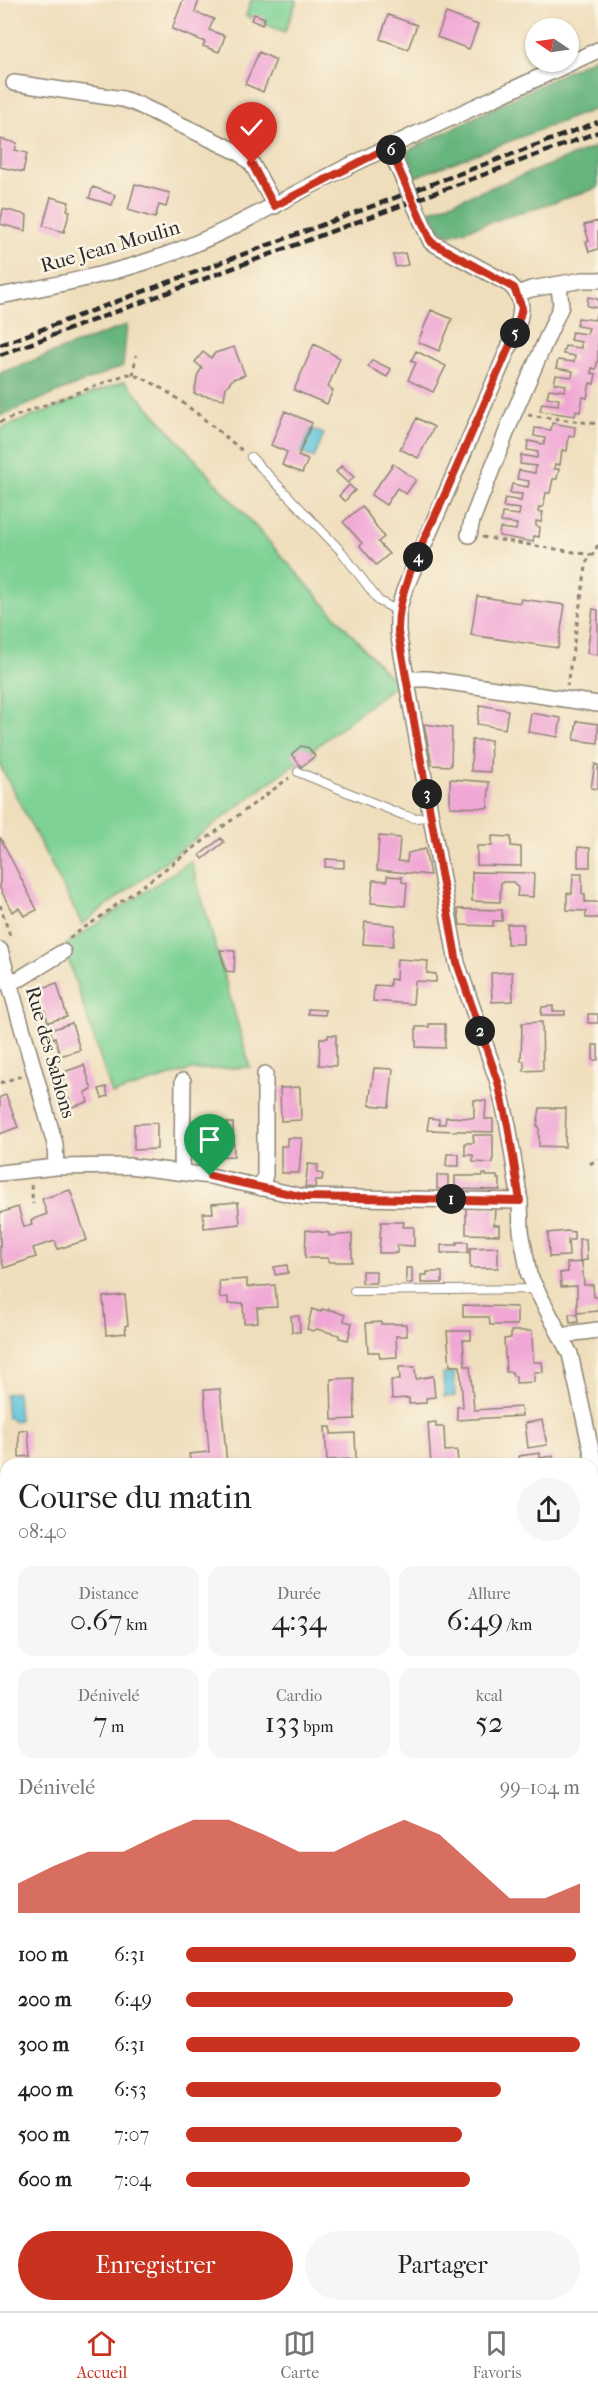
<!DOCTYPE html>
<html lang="fr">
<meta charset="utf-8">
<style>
:root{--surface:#fff;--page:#f6f6f6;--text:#222;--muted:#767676;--line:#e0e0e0;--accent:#c8321e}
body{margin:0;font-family:"IM FELL French Canon",serif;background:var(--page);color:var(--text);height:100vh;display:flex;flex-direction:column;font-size:22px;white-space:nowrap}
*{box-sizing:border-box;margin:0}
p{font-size:20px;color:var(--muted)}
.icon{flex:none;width:33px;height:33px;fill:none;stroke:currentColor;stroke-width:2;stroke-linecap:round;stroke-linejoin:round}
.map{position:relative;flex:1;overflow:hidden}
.details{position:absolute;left:0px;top:1458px;width:598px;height:854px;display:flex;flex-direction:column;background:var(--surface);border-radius:18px 18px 0 0;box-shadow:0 2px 4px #0004}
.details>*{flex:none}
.needle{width:39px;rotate:283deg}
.fabs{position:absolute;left:525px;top:18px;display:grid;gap:12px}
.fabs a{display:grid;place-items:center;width:54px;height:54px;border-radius:50%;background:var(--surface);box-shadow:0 2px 4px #0004;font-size:30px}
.pin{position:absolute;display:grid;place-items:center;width:51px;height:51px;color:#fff;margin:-62px -26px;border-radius:50% 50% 50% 0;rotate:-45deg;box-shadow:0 0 6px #0007}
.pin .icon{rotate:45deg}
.km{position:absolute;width:30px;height:30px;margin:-15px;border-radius:50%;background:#222;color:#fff;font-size:16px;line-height:30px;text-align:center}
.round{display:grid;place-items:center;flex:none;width:63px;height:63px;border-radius:32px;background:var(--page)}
.summary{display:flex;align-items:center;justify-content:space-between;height:102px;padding:0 18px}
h1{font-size:33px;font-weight:600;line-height:45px}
.stats{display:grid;grid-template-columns:repeat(3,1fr);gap:9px;height:102px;padding:6px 18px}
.stats div{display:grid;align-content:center;border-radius:15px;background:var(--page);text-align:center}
.stats b{font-size:30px;font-weight:600}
.stats small{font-size:16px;font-weight:400}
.stats p{font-size:16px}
.chart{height:168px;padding:12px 18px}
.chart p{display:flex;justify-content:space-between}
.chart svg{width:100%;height:108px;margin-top:6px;fill:var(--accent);opacity:.7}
.primary-button{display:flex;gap:12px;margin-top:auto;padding:12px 18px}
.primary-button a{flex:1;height:69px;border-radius:36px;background:var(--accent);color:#fff;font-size:24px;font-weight:600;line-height:69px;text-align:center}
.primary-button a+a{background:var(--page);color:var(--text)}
ul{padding:0 18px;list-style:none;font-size:20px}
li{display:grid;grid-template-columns:96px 72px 1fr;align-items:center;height:45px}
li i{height:15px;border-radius:8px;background:var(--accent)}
.menu{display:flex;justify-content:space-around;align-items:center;height:84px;border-top:2px solid var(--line);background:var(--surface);font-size:16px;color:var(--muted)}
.menu a{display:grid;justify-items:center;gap:3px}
.menu .selected{color:var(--accent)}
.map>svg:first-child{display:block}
.green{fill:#7ed295;stroke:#547e60;stroke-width:1.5}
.forest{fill:#66b47e;stroke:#487054;stroke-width:1.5}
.water{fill:#5ec4db;stroke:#447883;stroke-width:1.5}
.building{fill:#f0a7d5}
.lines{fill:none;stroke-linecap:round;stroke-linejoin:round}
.service-casing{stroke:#8d8474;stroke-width:10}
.minor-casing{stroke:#8d8474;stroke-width:18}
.secondary-casing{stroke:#8d8474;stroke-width:26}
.path{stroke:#8d8474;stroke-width:3;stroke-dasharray:4.5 4.5;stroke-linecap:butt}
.service{stroke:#fff;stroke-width:8}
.minor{stroke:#fff;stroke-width:15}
.secondary{stroke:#fbe6c4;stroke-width:22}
.rail{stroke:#2b2b2b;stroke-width:4.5;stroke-dasharray:9 4.5;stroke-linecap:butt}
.route-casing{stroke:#fff;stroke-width:12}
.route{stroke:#c8321e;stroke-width:8}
.labels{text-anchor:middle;stroke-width:5;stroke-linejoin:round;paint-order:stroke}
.street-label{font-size:20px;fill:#2b2b2b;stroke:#fcf5e5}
</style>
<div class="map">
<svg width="598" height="2311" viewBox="0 0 598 2311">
<rect width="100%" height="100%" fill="#fcf5e5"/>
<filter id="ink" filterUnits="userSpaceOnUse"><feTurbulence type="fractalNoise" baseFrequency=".0167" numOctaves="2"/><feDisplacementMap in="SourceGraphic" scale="12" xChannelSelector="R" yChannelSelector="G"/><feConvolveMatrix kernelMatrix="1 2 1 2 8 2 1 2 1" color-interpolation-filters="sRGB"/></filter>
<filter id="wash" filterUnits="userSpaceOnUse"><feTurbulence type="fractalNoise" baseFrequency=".008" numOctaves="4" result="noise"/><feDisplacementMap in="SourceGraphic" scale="24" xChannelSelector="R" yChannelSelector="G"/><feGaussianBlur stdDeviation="1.35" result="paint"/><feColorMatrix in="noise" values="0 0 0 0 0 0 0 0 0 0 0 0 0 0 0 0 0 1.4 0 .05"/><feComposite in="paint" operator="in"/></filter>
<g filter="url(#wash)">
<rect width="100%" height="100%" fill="#efdebc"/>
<path class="green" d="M 251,0 L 297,0 L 285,32 L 246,16 Z
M 125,381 L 396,684 L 311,751 L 315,756 L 301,767 L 297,762 L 82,924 L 0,765 L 0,429 Z
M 191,861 L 250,1067 L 190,1070 L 112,1094 L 64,946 Z"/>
<path class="forest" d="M 598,56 L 598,108 L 412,178 L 407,151 Z
M 598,146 L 598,188 L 450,235 L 439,230 L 430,211 Z
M 127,325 L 123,366 L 0,416 L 0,373 Z
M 0,2084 L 6,2084 L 6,2306 L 592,2306 L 592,2093 L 598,2093 L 598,2311 L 0,2311 L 0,2149 L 5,2149 Z"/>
<path class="water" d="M 311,429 L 324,434 L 314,458 L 301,453 Z
M 454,1373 L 455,1396 L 444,1397 L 443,1374 Z
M 17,1392 L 19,1420 L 12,1421 L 12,1418 L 7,1418 L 5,1394 Z
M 0,2283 L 6,2284 L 6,2306 L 101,2306 L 129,2311 L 0,2311 Z"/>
<g id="blocks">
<path class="building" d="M 183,0 L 199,0 L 195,12 L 214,19 L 209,30 L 225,36 L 219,52 L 203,46 L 205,42 L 172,29 Z
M 446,13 L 478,25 L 469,49 L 437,37 Z
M 254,14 L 265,18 L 262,25 L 251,20 Z
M 388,15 L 417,25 L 408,49 L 380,39 Z
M 259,52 L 276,60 L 263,92 L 245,84 Z
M 0,139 L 17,143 L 15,150 L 27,153 L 23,172 L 0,167 Z
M 135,184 L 170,193 L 166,207 L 159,205 L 155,218 L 128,210 Z
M 93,187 L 115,195 L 112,205 L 89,198 Z
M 51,197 L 69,202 L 67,210 L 70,211 L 64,232 L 43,226 Z
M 3,209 L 27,215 L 26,231 L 0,224 Z
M 598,221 L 598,249 L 589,252 L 586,242 L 589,241 L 584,225 Z
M 405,253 L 408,265 L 396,267 L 393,255 Z
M 588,297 L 598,299 L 598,308 L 587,306 Z
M 431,310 L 452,319 L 439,351 L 418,342 Z
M 596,314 L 598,314 L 598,358 L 596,369 L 592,368 L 591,373 L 596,374 L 594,384 L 590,383 L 587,398 L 583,397 L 580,412 L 576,411 L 575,416 L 540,411 L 542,403 L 558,405 L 559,399 L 547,397 L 549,389 L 565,391 L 566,385 L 554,383 L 556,375 L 572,377 L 573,371 L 556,368 L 558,360 L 574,362 L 575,356 L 563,354 L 565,346 L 581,348 L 581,342 L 570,340 L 572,332 L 587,334 L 589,328 L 577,326 L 578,318 L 595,320 Z
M 314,344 L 340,358 L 328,387 L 333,390 L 327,404 L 294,390 Z
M 234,347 L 245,375 L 233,379 L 226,387 L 224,399 L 194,394 L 198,374 L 202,368 L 195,362 L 203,352 L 211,358 L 215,353 Z
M 416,351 L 446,366 L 433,392 L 408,380 L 416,363 L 411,361 Z
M 372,360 L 391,369 L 387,377 L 368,367 Z
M 285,411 L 312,423 L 298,456 L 308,460 L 302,473 L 282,465 L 287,452 L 271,445 Z
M 417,418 L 434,427 L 418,458 L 400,449 Z
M 552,423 L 575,427 L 574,437 L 569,436 L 567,451 L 562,450 L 560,465 L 555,464 L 554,469 L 559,469 L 557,479 L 553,479 L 550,493 L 546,493 L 543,507 L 539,507 L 538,512 L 543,512 L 541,522 L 536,521 L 536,526 L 540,527 L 539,537 L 534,536 L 533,542 L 499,536 L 500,528 L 516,530 L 517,524 L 501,522 L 502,513 L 519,515 L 520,509 L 503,507 L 505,498 L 521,501 L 522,494 L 510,493 L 512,484 L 528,487 L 529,481 L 517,479 L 519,470 L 535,473 L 536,466 L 520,464 L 521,455 L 537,458 L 538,452 L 527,450 L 528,441 L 544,444 L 545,438 L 534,436 L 535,428 L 551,430 Z
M 393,464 L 416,480 L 406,494 L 397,488 L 386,505 L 371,495 Z
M 341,466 L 354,477 L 348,483 L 336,472 Z
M 349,485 L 355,490 L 345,501 L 339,496 Z
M 362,506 L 384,537 L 378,542 L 389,554 L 376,565 L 360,546 L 362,543 L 343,522 Z
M 477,596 L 520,603 L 521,599 L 565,605 L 558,648 L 471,635 Z
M 593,609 L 598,610 L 598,655 L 587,653 Z
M 480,705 L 508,710 L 505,729 L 477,724 Z
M 531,713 L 561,718 L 558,737 L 528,732 Z
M 577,721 L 598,724 L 598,743 L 574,740 Z
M 424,724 L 452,728 L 451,766 L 432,765 Z
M 472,740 L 491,740 L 490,772 L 471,771 Z
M 301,746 L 309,748 L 315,756 L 301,767 L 292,754 Z
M 595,764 L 598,765 L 598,789 L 591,788 Z
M 450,779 L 489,782 L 488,808 L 450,807 Z
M 379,836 L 400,838 L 398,861 L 407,862 L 408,853 L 425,849 L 430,875 L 377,870 Z
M 492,836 L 511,837 L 511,846 L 521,847 L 521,866 L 477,865 L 477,846 L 492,846 Z
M 0,837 L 37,910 L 24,916 L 19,908 L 12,912 L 0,888 Z
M 221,838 L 224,842 L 203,859 L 200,855 Z
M 578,847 L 590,848 L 590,867 L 578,867 Z
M 326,859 L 344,860 L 344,868 L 325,867 Z
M 472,872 L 534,873 L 533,897 L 517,896 L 518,888 L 513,882 L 501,882 L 500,902 L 472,901 Z
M 573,874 L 582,874 L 582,894 L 585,894 L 585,902 L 598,902 L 598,918 L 586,918 L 586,911 L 567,910 L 567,893 L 572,894 Z
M 387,876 L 402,877 L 402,882 L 407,883 L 405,906 L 371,903 L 373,880 L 387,881 Z
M 458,909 L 502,910 L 502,921 L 493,921 L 493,926 L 460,925 Z
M 365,922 L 395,925 L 393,946 L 363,944 Z
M 507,924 L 523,924 L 523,944 L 507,944 Z
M 220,950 L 235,951 L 234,972 L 226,971 Z
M 397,959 L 428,961 L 427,973 L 436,974 L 436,982 L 415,981 L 413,1004 L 373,1001 L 374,985 L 390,986 L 390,979 L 396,980 Z
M 512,972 L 513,1001 L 492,1002 L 491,973 Z
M 57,983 L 67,1017 L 48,1022 L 39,989 Z
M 553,1006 L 553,1011 L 565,1011 L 565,1015 L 541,1015 L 542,1007 Z
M 308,1009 L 326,1010 L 325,1015 L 308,1014 Z
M 588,1014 L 598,1014 L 598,1023 L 588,1023 Z
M 542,1022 L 543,1070 L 524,1071 L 524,1061 L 521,1061 L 522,1023 Z
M 72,1023 L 80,1050 L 60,1056 L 55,1037 L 53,1038 L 50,1030 Z
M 429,1024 L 445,1024 L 445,1048 L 416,1047 L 416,1027 L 429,1027 Z
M 328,1035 L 336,1035 L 336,1066 L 319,1065 L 320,1038 L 328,1038 Z
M 593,1045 L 598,1045 L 598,1060 L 593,1060 Z
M 84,1065 L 92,1090 L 85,1092 L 88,1102 L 72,1107 L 69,1098 L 66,1098 L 64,1091 L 66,1090 L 61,1073 Z
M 374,1068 L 393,1069 L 389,1107 L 369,1105 Z
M 106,1087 L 108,1096 L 102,1098 L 99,1089 Z
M 300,1087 L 301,1120 L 281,1121 L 280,1088 Z
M 6,1095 L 18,1127 L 0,1134 L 0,1097 Z
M 474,1100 L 486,1101 L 485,1119 L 493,1119 L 493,1132 L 427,1130 L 429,1118 L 439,1119 L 439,1124 L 445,1124 L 446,1117 L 474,1118 Z
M 540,1108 L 566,1108 L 565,1147 L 539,1146 L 539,1126 L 537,1126 Z
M 157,1123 L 157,1149 L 134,1150 L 134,1124 Z
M 212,1123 L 233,1123 L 234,1156 L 202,1157 L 201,1138 L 212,1138 Z
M 473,1135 L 493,1135 L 493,1163 L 473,1162 L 473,1155 L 465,1155 L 465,1143 L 474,1143 Z
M 287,1138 L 302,1138 L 299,1173 L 281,1173 L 281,1146 L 287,1146 Z
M 447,1154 L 459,1154 L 459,1166 L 446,1166 Z
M 308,1164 L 318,1165 L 317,1173 L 323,1174 L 322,1180 L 316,1180 L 315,1188 L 305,1187 Z
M 483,1174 L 486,1174 L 486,1176 L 497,1176 L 497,1179 L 500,1179 L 500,1190 L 455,1189 L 455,1176 L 483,1176 Z
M 437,1175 L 448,1175 L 448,1189 L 437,1189 Z
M 70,1190 L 87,1240 L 58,1249 L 55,1241 L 33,1248 L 36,1257 L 4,1268 L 0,1255 L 0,1213 L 18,1207 L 24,1227 L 32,1225 L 31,1220 L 47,1214 L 42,1199 Z
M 238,1202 L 240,1224 L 204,1228 L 203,1213 L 213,1213 L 212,1204 Z
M 466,1208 L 495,1208 L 494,1225 L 499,1225 L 499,1235 L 466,1234 Z
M 381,1222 L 404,1222 L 403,1227 L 414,1227 L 414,1246 L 397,1245 L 397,1253 L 379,1253 Z
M 306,1230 L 329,1233 L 329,1236 L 352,1234 L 352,1262 L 328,1262 L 328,1258 L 305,1258 Z
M 567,1231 L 574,1232 L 574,1240 L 568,1240 L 569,1256 L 549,1257 L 548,1233 Z
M 579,1239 L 586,1239 L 587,1260 L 580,1261 Z
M 457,1242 L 468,1242 L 468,1253 L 441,1253 L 441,1245 L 457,1245 Z
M 498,1247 L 498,1268 L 470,1268 L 470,1248 Z
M 582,1262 L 584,1285 L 593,1285 L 594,1297 L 598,1297 L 598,1311 L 577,1313 L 577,1286 L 561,1287 L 560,1273 L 568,1272 L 567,1263 Z
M 287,1265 L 288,1273 L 275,1275 L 274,1267 Z
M 406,1268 L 412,1268 L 412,1283 L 406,1283 Z
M 362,1271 L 376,1271 L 376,1283 L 362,1283 Z
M 427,1272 L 442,1272 L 442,1283 L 421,1283 L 421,1275 L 427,1275 Z
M 247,1279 L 247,1287 L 275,1285 L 277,1307 L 257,1308 L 258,1322 L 244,1323 L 243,1303 L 228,1304 L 228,1297 L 220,1298 L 219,1281 Z
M 125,1295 L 128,1325 L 125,1326 L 126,1333 L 106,1335 L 103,1297 Z
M 463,1305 L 517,1307 L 517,1325 L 490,1325 L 489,1317 L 463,1317 Z
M 312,1309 L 321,1312 L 322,1309 L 329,1311 L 329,1309 L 345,1315 L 344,1321 L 352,1323 L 348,1340 L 339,1338 L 339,1335 L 317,1329 L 313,1331 L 307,1329 Z
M 569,1314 L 577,1314 L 578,1322 L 570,1323 Z
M 291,1316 L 299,1316 L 300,1332 L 292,1332 Z
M 381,1322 L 381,1324 L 406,1324 L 407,1336 L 396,1336 L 397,1357 L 380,1358 L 379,1352 L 368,1352 L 366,1323 Z
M 447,1331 L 471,1331 L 471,1340 L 463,1340 L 465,1366 L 470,1366 L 474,1410 L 521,1407 L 522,1416 L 457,1420 L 457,1407 L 463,1407 L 460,1366 L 450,1366 Z
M 511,1331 L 532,1331 L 533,1362 L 542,1362 L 543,1372 L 534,1372 L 534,1382 L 516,1383 L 516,1376 L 513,1376 L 512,1372 L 506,1372 L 504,1339 L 511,1338 Z
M 399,1367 L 415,1367 L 416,1379 L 433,1376 L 435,1397 L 426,1398 L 426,1403 L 409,1404 L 409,1398 L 392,1399 L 391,1380 L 400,1380 Z
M 354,1378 L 355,1419 L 332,1420 L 331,1379 Z
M 220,1389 L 227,1464 L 191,1464 L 189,1454 L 209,1452 L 204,1390 Z
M 542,1420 L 547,1445 L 528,1448 L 525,1423 Z
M 436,1422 L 436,1427 L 444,1427 L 445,1451 L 457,1450 L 458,1464 L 431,1464 L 428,1423 Z
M 325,1427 L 331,1427 L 331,1434 L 355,1433 L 356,1459 L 327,1460 Z
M 28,1430 L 30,1456 L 19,1457 L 19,1431 Z
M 540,1453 L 540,1458 L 553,1456 L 554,1464 L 520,1464 L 519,1456 Z
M 1,1479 L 6,1479 L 6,1518 L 4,1518 Z
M 0,1587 L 3,1587 L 4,1610 L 0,1611 Z
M 2,1651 L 6,1651 L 6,1664 L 2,1664 Z
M 592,1800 L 598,1800 L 598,1816 L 592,1816 Z
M 0,1869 L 2,1869 L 2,1877 L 6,1877 L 6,1891 L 3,1891 L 3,1888 L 0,1888 Z
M 592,1942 L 596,1942 L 596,1964 L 592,1964 Z
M 6,1958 L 6,1979 L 0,1980 L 0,1959 Z"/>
</g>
</g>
<g filter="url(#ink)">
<use href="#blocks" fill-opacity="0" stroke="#8d8474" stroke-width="1.5"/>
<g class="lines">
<g class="service-casing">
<path id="service" d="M 251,457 L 341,551 L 379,601 L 398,611
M 298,772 L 403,815 L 415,818 L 430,817
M 354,1291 L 536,1289"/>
</g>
<g class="minor-casing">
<path id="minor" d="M 14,83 L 123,99 L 137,104 L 240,153 L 252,164 L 275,206
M 389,147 L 431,242 L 509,284 C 525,297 522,313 516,331 L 404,591 L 398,611 L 398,632 L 457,963 L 498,1082 L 508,1125 L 520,1201 L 521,1231 L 529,1275 L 570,1354 L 598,1481
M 517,294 L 531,289 L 583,280 L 598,280
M 0,296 C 55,285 110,275 163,256 C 227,234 283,199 343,169 C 427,128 513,90 598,50
M 469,535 L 472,520 L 514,413 L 561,306 L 559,285
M 408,679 L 428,679 L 598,704
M 0,950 L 55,1144 L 56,1167
M 9,982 L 21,978 L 63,952
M 182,1171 L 183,1081
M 0,1173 L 56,1167 L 129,1166 L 210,1176 L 304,1197 L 520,1201
M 261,1188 L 265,1175 L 265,1074
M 562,1337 L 575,1333 L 598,1330
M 0,1618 L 6,1618
M 592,1904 L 598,1906
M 0,1939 L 6,1938"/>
</g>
<g class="secondary-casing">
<path id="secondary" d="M 0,1574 L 6,1574
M 592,1575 L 598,1575"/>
</g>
<path class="path" d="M 133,375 L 136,355
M 528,415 L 598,424
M 0,422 L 127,374 C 159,377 216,430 243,451
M 482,537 L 592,555 L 587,561 L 567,686
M 598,545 L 592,555 L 598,556
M 0,905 L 11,939
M 69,938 L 96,920 L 289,778
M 0,1083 L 21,1076
M 590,1164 L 598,1159
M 31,1185 L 33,1204
M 0,2275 L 6,2276
M 177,2306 L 196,2311"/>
<use href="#service" class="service"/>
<use href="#minor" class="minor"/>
<use href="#secondary" class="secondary"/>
<path class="rail" d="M 0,345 L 598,122
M 0,355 L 598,132"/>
</g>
</g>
<g class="lines" filter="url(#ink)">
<g class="route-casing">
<path id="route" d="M 210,1176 L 304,1197 L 520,1201 L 508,1125 L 498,1082 L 457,963 L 398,632 C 397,587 425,539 443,499 C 467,443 492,387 516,331 L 522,308 L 514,288 L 431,242 L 389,147 L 274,206 L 252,164"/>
</g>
<use href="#route" class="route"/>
</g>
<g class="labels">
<g class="street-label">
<text transform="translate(110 246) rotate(-16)" y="7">Rue Jean Moulin</text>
<text transform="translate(51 1052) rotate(74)" y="7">Rue des Sablons</text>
</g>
</g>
</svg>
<div class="fabs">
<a><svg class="needle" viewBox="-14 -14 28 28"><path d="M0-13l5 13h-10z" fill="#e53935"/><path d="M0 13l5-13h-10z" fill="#767676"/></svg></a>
</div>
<div class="pin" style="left:210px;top:1176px;background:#1e9e55"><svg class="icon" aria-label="arrive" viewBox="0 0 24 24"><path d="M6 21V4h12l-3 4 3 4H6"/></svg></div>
<div class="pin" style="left:252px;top:164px;background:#d93025"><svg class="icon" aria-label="check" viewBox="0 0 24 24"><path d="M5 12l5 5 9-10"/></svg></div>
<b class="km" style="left:451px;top:1199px">1</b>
<b class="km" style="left:480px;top:1031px">2</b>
<b class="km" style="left:427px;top:794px">3</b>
<b class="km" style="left:418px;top:557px">4</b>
<b class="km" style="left:515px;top:333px">5</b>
<b class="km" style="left:391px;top:150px">6</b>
<section class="details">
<div class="summary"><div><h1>Course du matin</h1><p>08:40</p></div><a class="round"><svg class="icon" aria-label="share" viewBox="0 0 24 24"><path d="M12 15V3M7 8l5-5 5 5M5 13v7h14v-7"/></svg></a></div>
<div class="stats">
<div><p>Distance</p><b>0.67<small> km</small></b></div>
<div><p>Durée</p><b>4:34</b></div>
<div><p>Allure</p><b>6:49<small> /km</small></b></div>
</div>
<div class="stats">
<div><p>Dénivelé</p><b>7<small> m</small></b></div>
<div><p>Cardio</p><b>133<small> bpm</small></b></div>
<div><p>kcal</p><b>52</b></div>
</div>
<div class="chart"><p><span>Dénivelé</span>99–104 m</p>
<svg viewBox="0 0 160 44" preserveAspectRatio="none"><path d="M0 44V32L10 25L20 19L30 19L40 12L50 6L60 6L70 12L80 19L90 19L100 12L110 6L120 12L130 25L140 38L150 38L160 32V44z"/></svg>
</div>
<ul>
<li><b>100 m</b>6:31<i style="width:99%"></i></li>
<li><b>200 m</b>6:49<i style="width:83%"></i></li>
<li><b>300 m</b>6:31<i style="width:100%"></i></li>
<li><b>400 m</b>6:53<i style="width:80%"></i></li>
<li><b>500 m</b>7:07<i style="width:70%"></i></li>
<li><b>600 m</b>7:04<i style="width:72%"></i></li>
</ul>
<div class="primary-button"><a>Enregistrer</a><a>Partager</a></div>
</section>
</div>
<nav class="menu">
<a class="selected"><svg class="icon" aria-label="home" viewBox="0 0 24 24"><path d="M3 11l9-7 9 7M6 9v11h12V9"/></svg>Accueil</a>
<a><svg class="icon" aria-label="map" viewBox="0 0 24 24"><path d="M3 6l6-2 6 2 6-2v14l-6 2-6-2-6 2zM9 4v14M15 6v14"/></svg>Carte</a>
<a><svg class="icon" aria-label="saved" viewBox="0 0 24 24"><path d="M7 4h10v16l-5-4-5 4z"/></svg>Favoris</a>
</nav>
